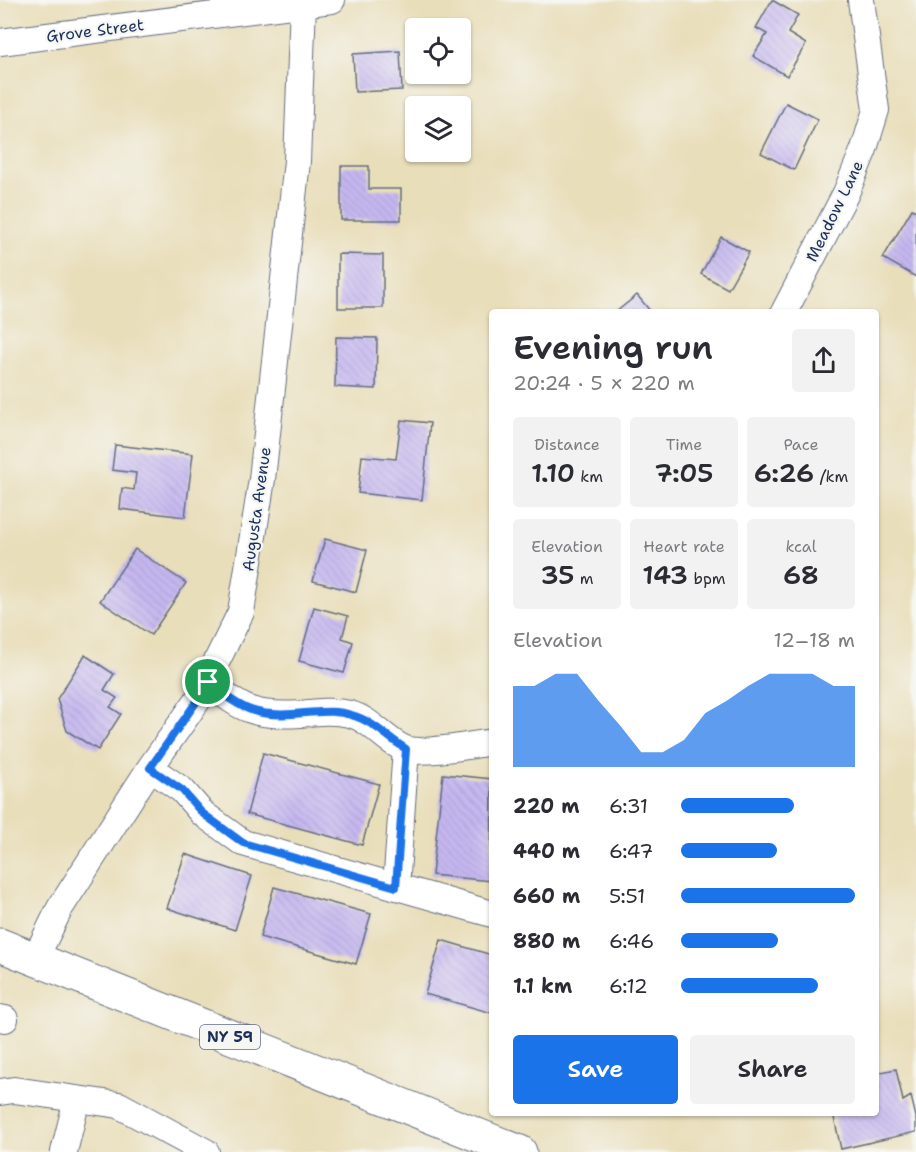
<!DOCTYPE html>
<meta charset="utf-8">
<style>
:root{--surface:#fff;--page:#f2f2f3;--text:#2b2b33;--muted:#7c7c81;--accent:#1a73e8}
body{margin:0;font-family:"Shantell Sans",sans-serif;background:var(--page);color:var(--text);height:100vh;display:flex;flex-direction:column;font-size:22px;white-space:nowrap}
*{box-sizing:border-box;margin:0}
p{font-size:20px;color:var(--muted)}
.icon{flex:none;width:33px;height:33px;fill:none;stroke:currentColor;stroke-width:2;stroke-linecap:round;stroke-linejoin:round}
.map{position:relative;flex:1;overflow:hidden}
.drawer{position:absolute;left:489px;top:309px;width:390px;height:807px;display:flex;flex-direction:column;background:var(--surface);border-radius:6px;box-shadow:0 2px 4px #0004}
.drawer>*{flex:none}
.tools{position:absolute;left:405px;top:18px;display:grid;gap:12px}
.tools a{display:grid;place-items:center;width:66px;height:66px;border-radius:6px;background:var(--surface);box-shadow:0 2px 4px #0004;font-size:30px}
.pin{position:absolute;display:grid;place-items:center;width:51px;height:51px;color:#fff;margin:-26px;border:3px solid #fff;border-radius:50%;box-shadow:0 2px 6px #0007}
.round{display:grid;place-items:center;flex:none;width:63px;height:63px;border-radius:6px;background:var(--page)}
.head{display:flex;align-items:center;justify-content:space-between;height:102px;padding:0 24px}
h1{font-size:33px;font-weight:600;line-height:45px}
.figures{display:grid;grid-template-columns:repeat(3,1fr);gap:9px;height:102px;padding:6px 24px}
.figures div{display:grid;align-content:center;border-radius:6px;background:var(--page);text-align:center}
.figures b{font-size:26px;font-weight:600}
.figures small{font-size:16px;font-weight:400}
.figures p{font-size:16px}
.chart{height:168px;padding:12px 24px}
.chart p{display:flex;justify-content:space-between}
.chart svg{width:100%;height:108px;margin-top:6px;fill:var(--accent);opacity:.7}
.primary-button{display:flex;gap:12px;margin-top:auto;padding:12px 24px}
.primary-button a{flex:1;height:69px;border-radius:6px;background:var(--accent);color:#fff;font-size:24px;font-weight:600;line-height:69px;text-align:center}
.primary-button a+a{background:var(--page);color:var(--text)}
ul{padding:0 24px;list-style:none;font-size:20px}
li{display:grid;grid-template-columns:96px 72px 1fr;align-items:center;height:45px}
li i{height:15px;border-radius:8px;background:var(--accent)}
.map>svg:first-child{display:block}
.building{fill:url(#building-back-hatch)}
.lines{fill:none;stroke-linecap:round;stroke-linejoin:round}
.minor-casing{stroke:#636c7e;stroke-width:28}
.major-casing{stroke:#636c7e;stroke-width:35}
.minor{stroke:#fff;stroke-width:26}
.major{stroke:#fff;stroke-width:33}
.route-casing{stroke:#fff;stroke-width:12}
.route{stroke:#1a73e8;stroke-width:8}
.labels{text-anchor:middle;stroke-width:4.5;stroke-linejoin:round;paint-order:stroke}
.shield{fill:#f6f6f2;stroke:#5d6b8a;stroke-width:1.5}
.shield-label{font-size:15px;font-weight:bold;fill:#1b2f5e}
.street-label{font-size:16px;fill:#1b2f5e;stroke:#f6f6f2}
</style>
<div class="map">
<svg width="916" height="1152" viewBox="0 0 916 1152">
<defs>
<pattern id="building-back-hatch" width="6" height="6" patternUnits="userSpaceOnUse" patternTransform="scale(1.5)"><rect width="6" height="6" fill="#c6b8f0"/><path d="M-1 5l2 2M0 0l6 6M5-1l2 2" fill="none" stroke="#aa9ed0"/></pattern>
</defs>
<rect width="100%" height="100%" fill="#f6f6f2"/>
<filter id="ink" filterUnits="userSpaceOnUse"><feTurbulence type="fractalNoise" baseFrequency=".0167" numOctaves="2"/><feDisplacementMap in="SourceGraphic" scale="12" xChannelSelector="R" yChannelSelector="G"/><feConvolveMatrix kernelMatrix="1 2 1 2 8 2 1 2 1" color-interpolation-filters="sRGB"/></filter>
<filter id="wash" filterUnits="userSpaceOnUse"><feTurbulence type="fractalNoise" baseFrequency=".008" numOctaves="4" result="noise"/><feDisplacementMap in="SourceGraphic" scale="24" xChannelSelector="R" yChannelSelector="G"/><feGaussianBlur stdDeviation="1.35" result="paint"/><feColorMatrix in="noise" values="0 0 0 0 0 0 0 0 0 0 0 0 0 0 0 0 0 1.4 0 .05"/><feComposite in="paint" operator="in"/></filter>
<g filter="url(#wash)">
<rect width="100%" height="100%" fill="#e9deba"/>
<g id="blocks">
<path class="building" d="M 772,0 L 798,15 L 788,33 L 806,44 L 787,76 L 753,56 L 767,34 L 756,28 Z
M 400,51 L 402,90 L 355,92 L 353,54 Z
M 786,103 L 818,119 L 794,170 L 761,153 Z
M 341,166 L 369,166 L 369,189 L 401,189 L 401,220 L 341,220 Z
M 912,209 L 916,211 L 916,277 L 883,258 Z
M 721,237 L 749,252 L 728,289 L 701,274 Z
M 338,254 L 383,255 L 383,308 L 338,308 Z
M 637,295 L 651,312 L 616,312 Z
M 336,337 L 377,338 L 376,389 L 335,387 Z
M 401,420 L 430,423 L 422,500 L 358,493 L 362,456 L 396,459 Z
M 115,445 L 193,454 L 185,517 L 120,509 L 122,488 L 134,490 L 136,473 L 112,470 Z
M 325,539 L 367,550 L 356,592 L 313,581 Z
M 135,549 L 186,583 L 151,635 L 100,601 Z
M 314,607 L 348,616 L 342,638 L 353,642 L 344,673 L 299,661 Z
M 85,655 L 114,674 L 104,690 L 117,698 L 110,707 L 121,714 L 98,750 L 67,731 L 57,699 Z
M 263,753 L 379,784 L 362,845 L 247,814 Z
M 443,774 L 492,779 L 491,881 L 432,875 Z
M 185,854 L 252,876 L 235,930 L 167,908 Z
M 274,887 L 371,914 L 356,964 L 260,937 Z
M 441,940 L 492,955 L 492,1013 L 425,994 Z
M 896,1069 L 903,1101 L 911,1096 L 916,1117 L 916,1132 L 841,1149 L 833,1113 L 876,1113 L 876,1073 Z"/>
</g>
</g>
<g filter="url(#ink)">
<use href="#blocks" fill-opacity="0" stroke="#636c7e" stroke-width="1.5"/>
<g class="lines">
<g class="minor-casing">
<path id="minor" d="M 0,42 L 332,0
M 784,312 L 846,193 L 864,149 L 876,110 L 861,0
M 208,682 C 242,710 255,717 300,714 C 317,712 333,710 350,714 C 372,720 385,741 405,749 C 422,755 472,745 492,742
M 150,768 L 182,790 L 202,813 L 243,843 L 492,914
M 396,887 L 406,749
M 35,959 L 60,908 L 150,768 L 197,701 L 241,612 L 262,479 L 297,161 L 303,4
M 0,1018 L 5,1019
M 0,1092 L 14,1090 L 119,1105 L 206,1152
M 64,1152 L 77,1099"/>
</g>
<g class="major-casing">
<path id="major" d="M 0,945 L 520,1152"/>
</g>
<use href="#minor" class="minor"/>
<use href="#major" class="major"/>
</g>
</g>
<g class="lines" filter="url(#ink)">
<g class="route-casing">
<path id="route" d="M 208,682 C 244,712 258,718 305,713 C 321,712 336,710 351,715 C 372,720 388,738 406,749 L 396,887 L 243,843 L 202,813 L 182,790 L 150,768 L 197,701 Z"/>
</g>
<use href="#route" class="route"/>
</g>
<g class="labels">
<rect class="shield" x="200" y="1025" width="60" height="24" rx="4.5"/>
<g class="shield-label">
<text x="230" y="1042">NY 59</text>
</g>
<g class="street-label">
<text transform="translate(95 30) rotate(-7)" y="6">Grove Street</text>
<text transform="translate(834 211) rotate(-64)" y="6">Meadow Lane</text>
<text transform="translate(256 509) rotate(-82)" y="6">Augusta Avenue</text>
</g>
</g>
</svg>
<div class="tools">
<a><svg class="icon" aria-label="locate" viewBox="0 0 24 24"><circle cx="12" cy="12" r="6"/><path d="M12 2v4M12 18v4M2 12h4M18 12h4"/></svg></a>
<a><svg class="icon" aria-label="layers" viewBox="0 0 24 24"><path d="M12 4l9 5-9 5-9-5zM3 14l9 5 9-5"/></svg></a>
</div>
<div class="pin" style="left:208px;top:682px;background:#1e9e55"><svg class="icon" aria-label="arrive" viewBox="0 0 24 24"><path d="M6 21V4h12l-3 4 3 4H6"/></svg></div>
<section class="drawer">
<div class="head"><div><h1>Evening run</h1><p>20:24 · 5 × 220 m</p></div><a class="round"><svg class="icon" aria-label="share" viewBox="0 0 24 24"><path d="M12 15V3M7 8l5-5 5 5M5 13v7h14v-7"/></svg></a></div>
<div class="figures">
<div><p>Distance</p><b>1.10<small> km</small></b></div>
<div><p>Time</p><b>7:05</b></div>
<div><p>Pace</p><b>6:26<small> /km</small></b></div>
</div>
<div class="figures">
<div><p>Elevation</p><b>35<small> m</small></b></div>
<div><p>Heart rate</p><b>143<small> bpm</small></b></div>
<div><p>kcal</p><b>68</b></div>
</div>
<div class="chart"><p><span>Elevation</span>12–18 m</p>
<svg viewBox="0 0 160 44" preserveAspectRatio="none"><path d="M0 44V11L10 11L20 6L30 6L40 17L50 27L60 38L70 38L80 33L90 22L100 17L110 11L120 6L130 6L140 6L150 11L160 11V44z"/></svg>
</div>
<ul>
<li><b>220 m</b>6:31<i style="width:65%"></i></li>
<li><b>440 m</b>6:47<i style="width:55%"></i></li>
<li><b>660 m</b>5:51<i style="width:100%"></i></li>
<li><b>880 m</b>6:46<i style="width:56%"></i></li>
<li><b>1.1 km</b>6:12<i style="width:79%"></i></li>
</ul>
<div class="primary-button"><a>Save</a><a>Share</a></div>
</section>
</div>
